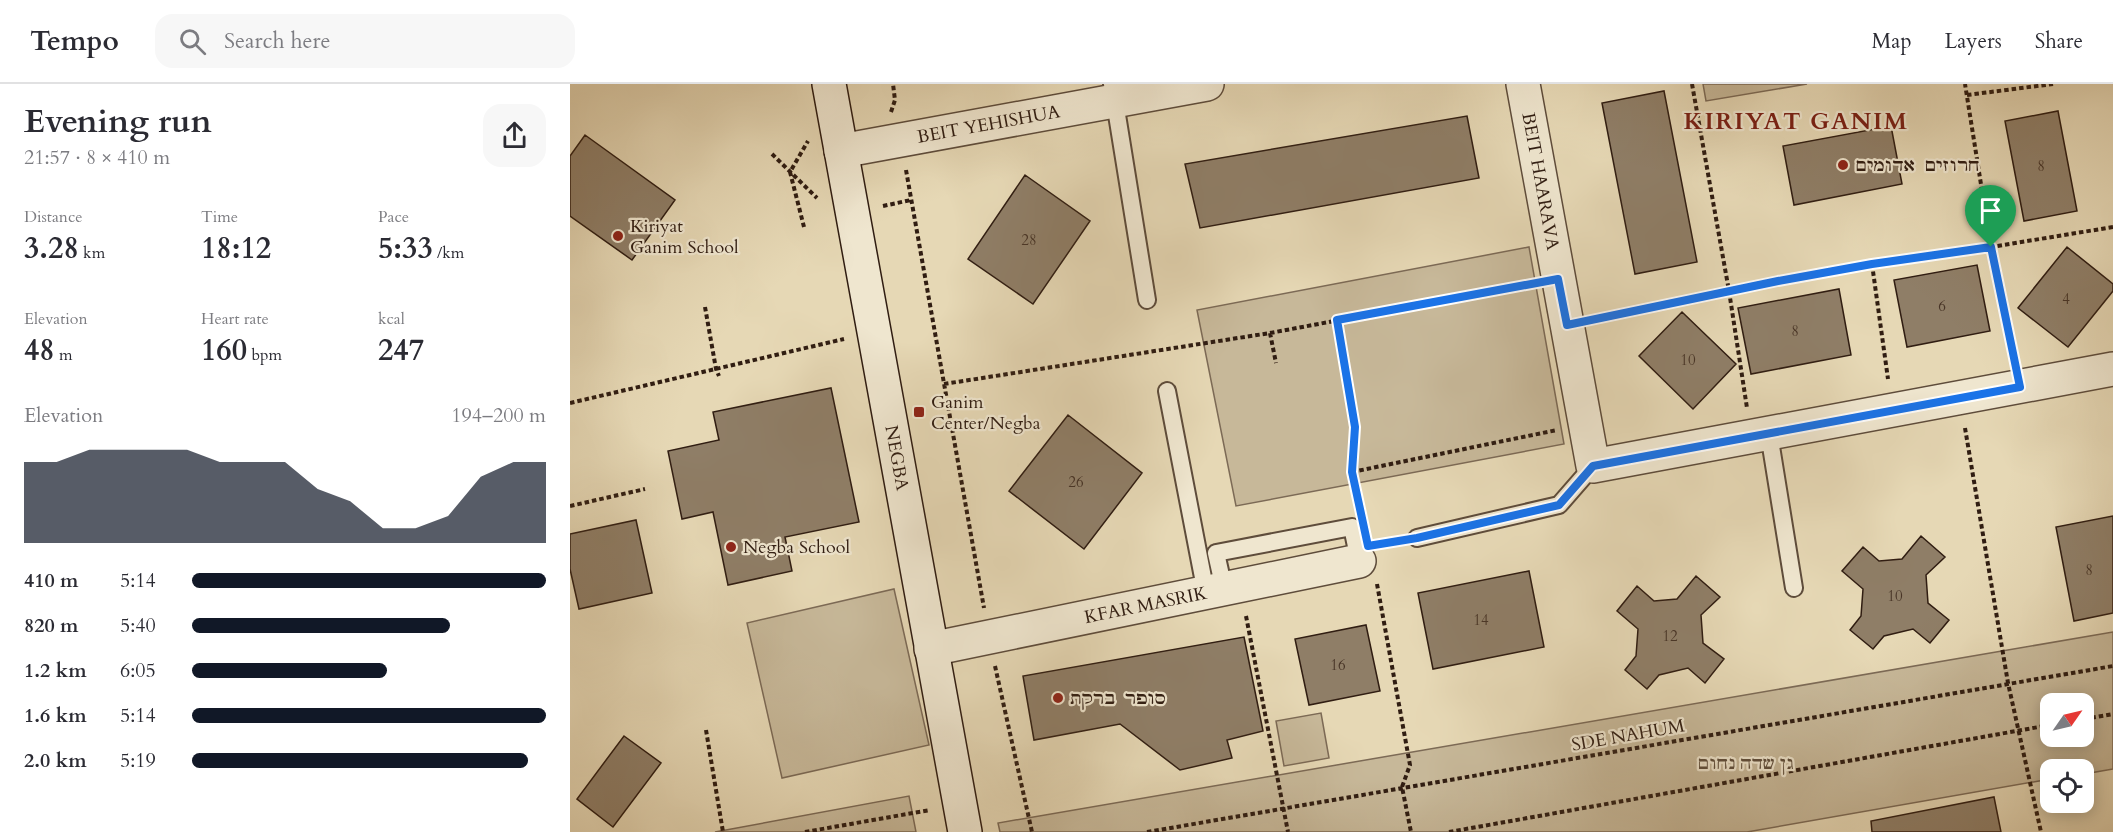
<!DOCTYPE html>
<meta charset="utf-8">
<style>
:root{--surface:#fff;--page:#f7f7f7;--text:#2b2b33;--muted:#7c7c81;--line:#e1e1e2;--accent:#111827}
body{margin:0;font-family:Cardo,"Frank Ruhl Libre",serif;background:var(--page);color:var(--text);height:100vh;display:flex;flex-direction:column;font-size:22px;white-space:nowrap}
*{box-sizing:border-box;margin:0}
p{font-size:20px;color:var(--muted)}
.icon{flex:none;width:33px;height:33px;fill:none;stroke:currentColor;stroke-width:2;stroke-linecap:round;stroke-linejoin:round}
.map{position:relative;flex:1;overflow:hidden}
.details{display:flex;flex-direction:column;background:var(--surface);width:570px}
.details>*{flex:none}
.needle{width:39px;rotate:56deg}
.fabs{position:absolute;left:1470px;top:609px;display:grid;gap:12px}
.fabs a{display:grid;place-items:center;width:54px;height:54px;border-radius:12px;background:var(--surface);box-shadow:0 3px 15px #0003;font-size:30px}
.pin{position:absolute;display:grid;place-items:center;width:51px;height:51px;color:#fff;margin:-62px -26px;border-radius:50% 50% 50% 0;rotate:-45deg;box-shadow:0 0 6px #0007}
.pin .icon{rotate:45deg}
.round{display:grid;place-items:center;flex:none;width:63px;height:63px;border-radius:18px;background:var(--page)}
.overview{display:flex;align-items:center;justify-content:space-between;height:102px;padding:0 24px}
h1{font-size:33px;font-weight:700;line-height:45px}
.metrics{display:grid;grid-template-columns:repeat(3,1fr);gap:9px;height:102px;padding:6px 24px}
.metrics div{display:grid;align-content:center}
.metrics b{font-size:30px;font-weight:700}
.metrics small{font-size:16px;font-weight:400}
.metrics p{font-size:16px}
.chart{height:168px;padding:12px 24px}
.chart p{display:flex;justify-content:space-between}
.chart svg{width:100%;height:108px;margin-top:6px;fill:var(--accent);opacity:.7}
ul{padding:0 24px;list-style:none;font-size:20px}
li{display:grid;grid-template-columns:96px 72px 1fr;align-items:center;height:45px}
li i{height:15px;border-radius:8px;background:var(--accent)}
header{display:flex;align-items:center;gap:36px;box-sizing:border-box;height:84px;padding:0 30px;background:var(--surface);border-bottom:2px solid var(--line)}
header strong{font-size:28px}
nav{display:flex;gap:33px;margin-inline-start:auto;font-size:21px}
.search{width:420px;height:54px;background:var(--page);display:flex;align-items:center;gap:15px;box-sizing:border-box;padding:0 21px;border-radius:18px;color:var(--muted);font-size:22px}
main{display:flex;flex:1;min-height:0}
.map>svg:first-child{display:block}
.green{fill:#c7b899;stroke:#7c6a56;stroke-width:1.5;fill-rule:evenodd}
.building{fill:#8f7e67;stroke:#301d12;stroke-width:1.5}
.lines{fill:none;stroke-linecap:round;stroke-linejoin:round}
.lane-casing{stroke:#5e4c3b;stroke-width:20}
.street-casing{stroke:#5e4c3b;stroke-width:36}
.secondary-casing{stroke:#301d12;stroke-width:36}
.path{stroke:#301d12;stroke-width:4;stroke-dasharray:4.5 3;stroke-linecap:butt}
.lane{stroke:#efe6cf;stroke-width:16}
.street{stroke:#efe6cf;stroke-width:33}
.secondary{stroke:#efe6cf;stroke-width:33}
.route-casing{stroke:#fff;stroke-width:12}
.route{stroke:#1a73e8;stroke-width:8}
.poi-dot{fill:#8f2418;stroke:#efe6cf;stroke-width:2}
.labels{text-anchor:middle;stroke-width:4.5;stroke-linejoin:round;paint-order:stroke}
.number-label{font-size:15px;fill:#483527}
.street-label{font-size:18px;fill:#301d12;stroke:#efe6cf}
.poi-label{font-size:18px;fill:#301d12;stroke:#efe6cf;text-anchor:start}
.park-label{font-size:18px;font-style:italic;fill:#5d4c3a;stroke:#efe6cf}
.district-label{font-size:24px;font-weight:bold;letter-spacing:1.5px;fill:#7a1f14;stroke:#efe6cf}
</style>
<header>
<strong>Tempo</strong>
<div class="search"><svg class="icon" aria-label="search" viewBox="0 0 24 24"><circle cx="10" cy="10" r="6"/><path d="M15 15l6 6"/></svg>Search here</div>
<nav><a>Map</a><a>Layers</a><a>Share</a></nav>
</header>
<main>
<section class="details">
<div class="overview"><div><h1>Evening run</h1><p>21:57 · 8 × 410 m</p></div><a class="round"><svg class="icon" aria-label="share" viewBox="0 0 24 24"><path d="M12 15V3M7 8l5-5 5 5M5 13v7h14v-7"/></svg></a></div>
<div class="metrics">
<div><p>Distance</p><b>3.28<small> km</small></b></div>
<div><p>Time</p><b>18:12</b></div>
<div><p>Pace</p><b>5:33<small> /km</small></b></div>
</div>
<div class="metrics">
<div><p>Elevation</p><b>48<small> m</small></b></div>
<div><p>Heart rate</p><b>160<small> bpm</small></b></div>
<div><p>kcal</p><b>247</b></div>
</div>
<div class="chart"><p><span>Elevation</span>194–200 m</p>
<svg viewBox="0 0 160 44" preserveAspectRatio="none"><path d="M0 44V11L10 11L20 6L30 6L40 6L50 6L60 11L70 11L80 11L90 22L100 27L110 38L120 38L130 33L140 17L150 11L160 11V44z"/></svg>
</div>
<ul>
<li><b>410 m</b>5:14<i style="width:100%"></i></li>
<li><b>820 m</b>5:40<i style="width:73%"></i></li>
<li><b>1.2 km</b>6:05<i style="width:55%"></i></li>
<li><b>1.6 km</b>5:14<i style="width:100%"></i></li>
<li><b>2.0 km</b>5:19<i style="width:95%"></i></li>
</ul>
</section>
<div class="map">
<svg width="1543" height="748" viewBox="0 0 1543 748">
<rect width="100%" height="100%" fill="#e6d8b5"/>
<filter id="stains"><feTurbulence type="fractalNoise" baseFrequency=".00333" numOctaves="4"/><feColorMatrix values="0 0 0 0 .2 0 0 0 0 .09 0 0 0 0 .02 0 0 0 .5 -.17"/></filter>
<radialGradient id="worn" r=".72"><stop offset=".6" stop-color="#630" stop-opacity="0"/><stop offset="1" stop-color="#630" stop-opacity=".3"/></radialGradient>
<path class="green" d="M 1133,0 L 1237,0 L 1136,17 Z
M 959,163 L 994,360 L 666,422 L 627,226 Z
M 324,505 L 359,661 L 212,694 L 177,539 Z
M 1543,548 L 1543,685 L 1514,690 L 1514,686 L 1480,686 L 1480,695 L 1177,748 L 430,748 L 428,739 ZM 1480,620 L 1514,620 L 1514,652 L 1480,652 Z
M 751,629 L 759,674 L 714,682 L 706,637 Z
M 339,712 L 346,748 L 145,748 Z"/>
<path class="building" d="M 1094,7 L 1127,178 L 1065,190 L 1032,19 Z
M 1488,27 L 1507,127 L 1454,137 L 1435,37 Z
M 897,32 L 909,94 L 630,144 L 615,80 Z
M 1321,42 L 1332,100 L 1224,121 L 1213,62 Z
M 15,51 L 105,116 L 62,176 L 0,132 L 0,72 Z
M 455,91 L 520,137 L 463,220 L 398,175 Z
M 1497,163 L 1543,200 L 1543,207 L 1498,263 L 1448,224 Z
M 1407,181 L 1420,247 L 1337,263 L 1324,196 Z
M 1269,205 L 1281,271 L 1181,290 L 1168,224 Z
M 1112,228 L 1166,280 L 1123,325 L 1069,272 Z
M 261,304 L 289,438 L 215,453 L 222,487 L 158,501 L 143,428 L 112,435 L 98,367 L 149,356 L 143,328 Z
M 498,331 L 572,389 L 514,465 L 439,407 Z
M 1543,432 L 1543,529 L 1504,537 L 1486,443 Z
M 66,436 L 82,509 L 9,525 L 0,485 L 0,450 Z
M 1351,452 L 1375,473 L 1356,491 L 1358,519 L 1379,536 L 1360,559 L 1343,545 L 1314,552 L 1303,565 L 1280,546 L 1291,532 L 1293,505 L 1272,487 L 1293,463 L 1309,477 L 1332,475 Z
M 959,487 L 974,563 L 863,585 L 848,509 Z
M 1126,492 L 1150,513 L 1131,531 L 1133,559 L 1154,575 L 1135,599 L 1118,584 L 1089,591 L 1077,605 L 1055,586 L 1066,572 L 1068,545 L 1047,527 L 1067,502 L 1084,517 L 1107,515 Z
M 796,541 L 810,607 L 739,621 L 725,555 Z
M 674,553 L 693,647 L 657,656 L 662,674 L 610,686 L 550,640 L 464,656 L 453,592 Z
M 54,652 L 91,679 L 43,743 L 7,715 Z
M 1424,713 L 1431,748 L 1302,748 L 1301,737 Z"/>
<g class="lines">
<g class="lane-casing">
<path id="lane" d="M 542,0 L 577,216
M 597,307 L 636,509
M 1199,350 L 1224,504
M 847,454 L 989,421 L 1023,382
M 654,505 L 646,469 L 782,443 L 789,477"/>
</g>
<g class="street-casing">
<g id="street">
<path id="s1" d="M 953,0 L 1023,382 L 1543,285"/>
<path id="s2" d="M 271,67 L 637,0"/>
<path id="s3" d="M 361,565 L 789,477"/>
</g>
</g>
<g class="secondary-casing">
<g id="secondary">
<path id="s4" d="M 259,0 L 395,748"/>
</g>
</g>
<path class="path" d="M 1122,0 L 1159,207 L 1302,180 L 1421,163 L 1395,0
M 1397,11 L 1483,0
M 321,28 L 325,16 L 323,0
M 202,70 L 247,114
M 336,86 L 414,524
M 313,122 L 341,116
M 234,143 L 220,88 L 238,57
M 1302,180 L 1318,295
M 135,223 L 146,285 L 149,292
M 1027,235 L 1159,207 L 1177,324
M 767,236 L 785,343 L 782,388 L 790,424
M 700,249 L 958,201
M 1444,274 L 1421,163 L 1543,143
M 374,300 L 700,249 L 706,279
M 0,319 L 274,255
M 1395,344 L 1438,599 L 1471,748
M 782,388 L 987,346
M 0,422 L 75,405
M 807,500 L 840,681 L 832,703 L 841,748
M 676,532 L 718,748
M 425,582 L 462,748
M 1514,635 L 1543,630
M 136,646 L 153,748
M 235,748 L 360,726
M 577,748 L 1543,582
M 879,748 L 1480,641"/>
<use href="#lane" class="lane"/>
<use href="#street" class="street"/>
<use href="#secondary" class="secondary"/>
</g>
<g class="lines">
<g class="route-casing">
<path id="route" d="M 1421,163 L 1450,303 L 1023,382 L 989,421 L 847,454 L 798,462 L 782,388 L 785,343 L 767,236 L 988,195 L 997,241 L 1208,197 L 1302,180 Z"/>
</g>
<use href="#route" class="route"/>
</g>
<g class="poi-dot">
<circle cx="1273" cy="81" r="6"/>
<circle cx="48" cy="152" r="6"/>
<rect x="343" y="322" width="12" height="12" rx="3"/>
<circle cx="161" cy="463" r="6"/>
<circle cx="488" cy="614" r="6"/>
</g>
<g class="labels">
<g class="number-label">
<text x="1471" y="87">8</text>
<text x="459" y="161">28</text>
<text x="1496" y="220">4</text>
<text x="1372" y="227">6</text>
<text x="1225" y="252">8</text>
<text x="1118" y="281">10</text>
<text x="506" y="403">26</text>
<text x="1519" y="491">8</text>
<text x="1325" y="517">10</text>
<text x="911" y="541">14</text>
<text x="1100" y="557">12</text>
<text x="768" y="586">16</text>
</g>
<g class="street-label">
<text dy="6" stroke="none"><textPath href="#s2" startOffset="150">BEIT YEHISHUA</textPath></text>
<text dy="6" stroke="none"><textPath href="#s1" startOffset="99">BEIT HAARAVA</textPath></text>
<text dy="6" stroke="none"><textPath href="#s4" startOffset="380">NEGBA</textPath></text>
<text dy="6" stroke="none"><textPath href="#s3" startOffset="219">KFAR MASRIK</textPath></text>
<text transform="translate(1058 651) rotate(-10)" y="6">SDE NAHUM</text>
</g>
<g class="poi-label">
<text x="1285" y="87">חרוזים אדומים</text>
<text x="60" y="148">Kiriyat<tspan x="60" dy="21">Ganim School</tspan></text>
<text x="361" y="324">Ganim<tspan x="361" dy="21">Center/Negba</tspan></text>
<text x="173" y="469">Negba School</text>
<text x="500" y="620">סופר ברקת</text>
</g>
<g class="park-label">
<text x="1176" y="685">גן שדה נחום</text>
</g>
<g class="district-label">
<text x="1226" y="45">KIRIYAT GANIM</text>
</g>
</g>
<rect width="100%" height="100%" filter="url(#stains)"/>
<rect width="100%" height="100%" fill="url(#worn)"/>
</svg>
<div class="fabs">
<a><svg class="needle" viewBox="-14 -14 28 28"><path d="M0-13l5 13h-10z" fill="#e53935"/><path d="M0 13l5-13h-10z" fill="#7c7c81"/></svg></a>
<a><svg class="icon" aria-label="locate" viewBox="0 0 24 24"><circle cx="12" cy="12" r="6"/><path d="M12 2v4M12 18v4M2 12h4M18 12h4"/></svg></a>
</div>
<div class="pin" style="left:1421px;top:163px;background:#1e9e55"><svg class="icon" aria-label="arrive" viewBox="0 0 24 24"><path d="M6 21V4h12l-3 4 3 4H6"/></svg></div>
</div>
</main>
